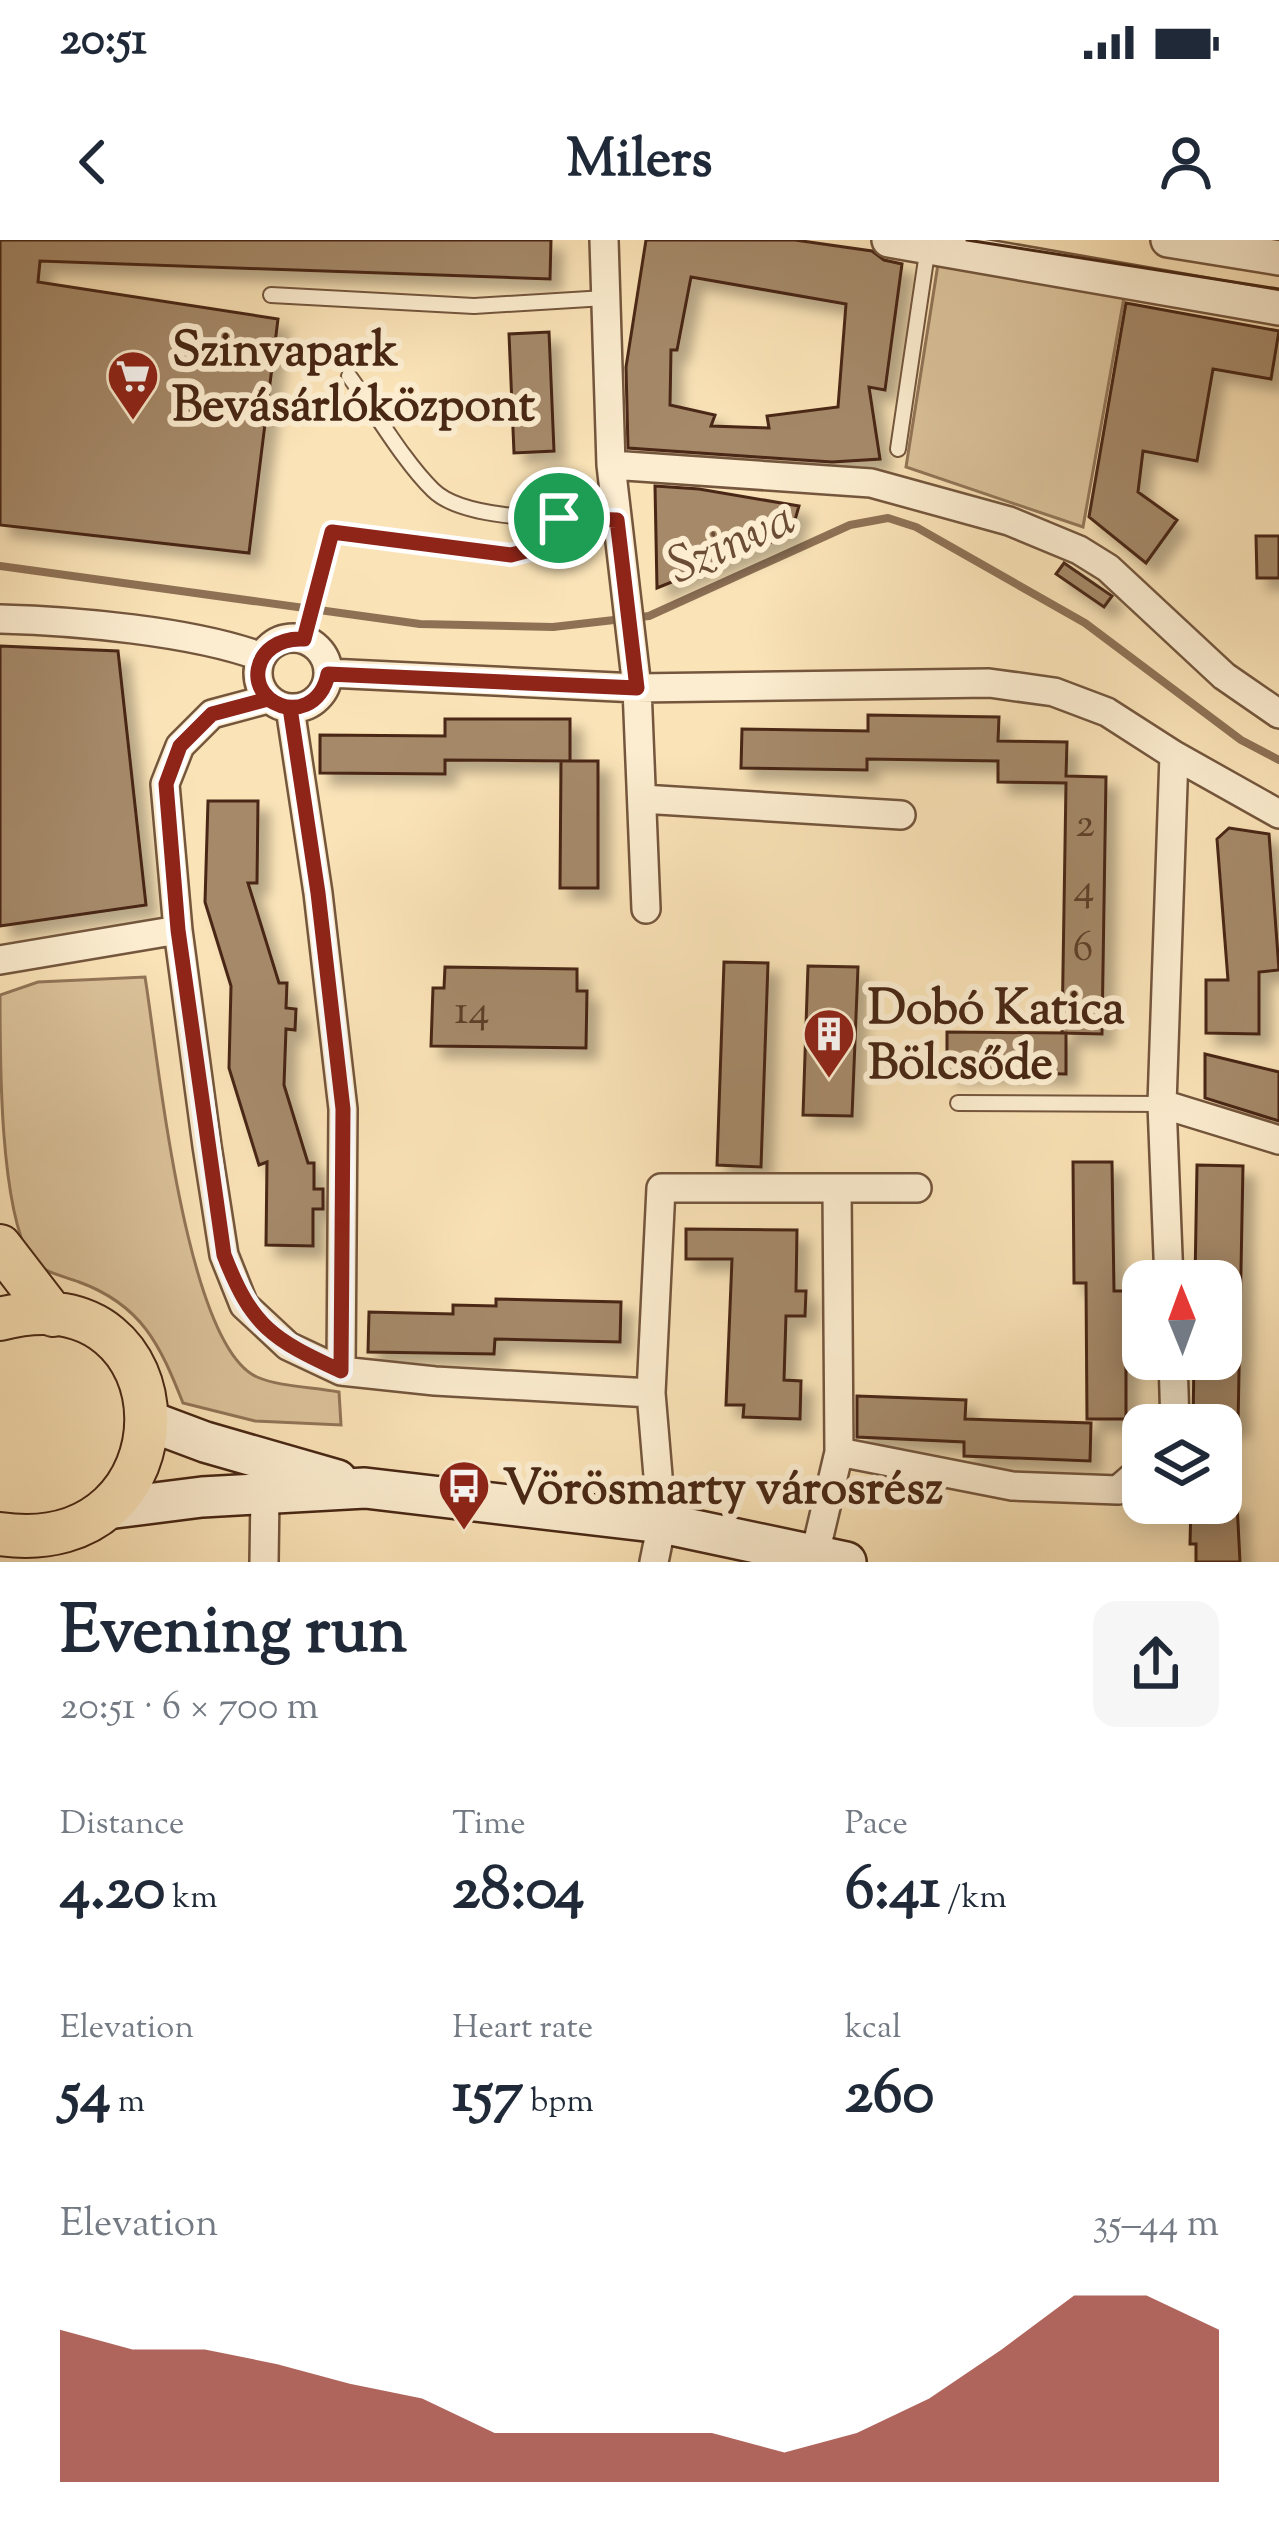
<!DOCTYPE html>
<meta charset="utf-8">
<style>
:root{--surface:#fff;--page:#f6f6f7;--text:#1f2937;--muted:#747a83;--accent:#8f2418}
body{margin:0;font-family:"Sorts Mill Goudy",serif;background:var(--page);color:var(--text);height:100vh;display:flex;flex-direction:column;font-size:45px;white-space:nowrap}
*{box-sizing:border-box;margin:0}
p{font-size:39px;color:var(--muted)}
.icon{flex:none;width:66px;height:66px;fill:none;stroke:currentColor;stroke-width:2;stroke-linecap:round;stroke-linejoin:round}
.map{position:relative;height:1322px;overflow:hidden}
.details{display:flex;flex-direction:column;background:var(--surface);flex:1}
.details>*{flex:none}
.needle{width:78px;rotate:359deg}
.buttons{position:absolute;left:1122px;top:1020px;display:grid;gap:24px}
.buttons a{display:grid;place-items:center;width:120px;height:120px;border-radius:24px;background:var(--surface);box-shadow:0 6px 30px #0003;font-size:60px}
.pin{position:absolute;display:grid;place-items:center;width:102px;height:102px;color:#fff;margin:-51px;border:6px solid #fff;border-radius:50%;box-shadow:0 3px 12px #0007}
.round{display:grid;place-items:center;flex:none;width:126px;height:126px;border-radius:24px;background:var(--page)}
.head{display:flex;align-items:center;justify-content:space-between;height:204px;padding:0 60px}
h1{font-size:66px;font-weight:800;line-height:90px}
.figures{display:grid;grid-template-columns:repeat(3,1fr);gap:18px;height:204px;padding:12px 60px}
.figures div{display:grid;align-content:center}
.figures b{font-size:60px;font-weight:800}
.figures small{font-size:33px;font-weight:400}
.figures p{font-size:33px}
.chart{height:336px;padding:24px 60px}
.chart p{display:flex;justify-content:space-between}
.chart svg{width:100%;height:216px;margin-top:12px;fill:var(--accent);opacity:.7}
.status{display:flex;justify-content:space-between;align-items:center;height:84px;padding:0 60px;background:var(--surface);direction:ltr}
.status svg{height:33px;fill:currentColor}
header{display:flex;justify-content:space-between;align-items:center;height:156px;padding:0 60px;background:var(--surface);font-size:54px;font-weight:800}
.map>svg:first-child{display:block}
.green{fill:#dcc39b;stroke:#927558;stroke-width:3}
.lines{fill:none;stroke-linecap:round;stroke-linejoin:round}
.stream{stroke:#8e7155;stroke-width:8}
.building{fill:#a58969;stroke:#482714;stroke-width:3;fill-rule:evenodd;filter:url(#shadow)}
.service-casing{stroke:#74563d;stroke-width:18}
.minor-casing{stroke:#74563d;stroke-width:32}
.tertiary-casing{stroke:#74563d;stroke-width:38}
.secondary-casing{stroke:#482714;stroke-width:44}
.primary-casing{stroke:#482714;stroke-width:46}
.service{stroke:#fcedd0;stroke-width:14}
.minor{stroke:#fcedd0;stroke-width:27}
.tertiary{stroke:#fcedd0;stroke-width:33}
.secondary{stroke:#fcedd0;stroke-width:39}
.primary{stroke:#fae3b7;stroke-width:42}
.tram{stroke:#482714;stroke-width:3}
.route-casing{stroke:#fff;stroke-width:24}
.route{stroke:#8f2418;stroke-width:15}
.labels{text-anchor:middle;stroke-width:12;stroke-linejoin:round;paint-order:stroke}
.number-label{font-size:42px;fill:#5f4029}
.poi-label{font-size:48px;font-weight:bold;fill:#482714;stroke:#fcedd0;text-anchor:start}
.water-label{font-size:51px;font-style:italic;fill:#6b4c34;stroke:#fcedd0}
</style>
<div class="status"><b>20:51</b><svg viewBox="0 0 49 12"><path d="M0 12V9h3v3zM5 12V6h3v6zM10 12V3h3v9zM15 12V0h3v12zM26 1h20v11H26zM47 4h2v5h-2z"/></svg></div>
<header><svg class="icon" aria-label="back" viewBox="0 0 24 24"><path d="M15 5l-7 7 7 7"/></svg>Milers<svg class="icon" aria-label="person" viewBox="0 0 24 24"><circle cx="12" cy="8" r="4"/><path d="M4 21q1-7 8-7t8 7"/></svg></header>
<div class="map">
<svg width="1279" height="1322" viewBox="0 0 1279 1322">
<defs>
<filter id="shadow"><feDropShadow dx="11" dy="11" stdDeviation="6" flood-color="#0004"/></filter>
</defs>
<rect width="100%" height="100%" fill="#fae3b7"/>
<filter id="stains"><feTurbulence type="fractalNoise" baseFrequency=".00167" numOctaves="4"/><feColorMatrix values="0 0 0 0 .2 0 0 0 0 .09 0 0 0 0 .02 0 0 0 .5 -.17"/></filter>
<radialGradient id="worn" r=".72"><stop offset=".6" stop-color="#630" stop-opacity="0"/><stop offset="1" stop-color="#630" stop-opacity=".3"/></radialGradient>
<path class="green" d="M 939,18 L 1126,46 L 1083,287 L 906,227 Z
M 145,737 C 158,815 185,1105 257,1137 C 280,1147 314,1147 339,1152 L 341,1185 L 255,1181 L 183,1163 C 160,1105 142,1065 79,1042 C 63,1036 41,1032 30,1018 C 0,965 0,824 0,755 L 38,742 Z"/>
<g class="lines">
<path class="stream" d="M 0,326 L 420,384 L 553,387 L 649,376 L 850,285 L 888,278 L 916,287 L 1085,383 L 1241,500 L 1279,520"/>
</g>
<path class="building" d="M 0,0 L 551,0 L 550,39 L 40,21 L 38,42 L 278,79 L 249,313 L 0,285 Z
M 646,0 L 795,0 L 872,11 L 884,20 L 902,24 L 885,150 L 869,147 L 880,219 L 832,222 L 628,208 L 626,127 ZM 691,37 L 846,64 L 838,167 L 767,176 L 769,188 L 711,186 L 715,175 L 670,165 L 671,110 L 677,110 Z
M 1126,63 L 1279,91 L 1271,139 L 1213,129 L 1197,221 L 1143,211 L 1138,252 L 1177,280 L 1146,323 L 1089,277 Z
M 549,92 L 554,211 L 514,213 L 509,94 Z
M 655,246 L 699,249 L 799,266 L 791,294 L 657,348 Z
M 1256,296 L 1279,296 L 1279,338 L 1257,338 Z
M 1064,323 L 1112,356 L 1104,367 L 1056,334 Z
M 0,406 L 118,411 L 146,665 L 0,686 Z
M 868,475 L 999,477 L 998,501 L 1067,502 L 1066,536 L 1106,537 L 1102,794 L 1062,793 L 1066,543 L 998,542 L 998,521 L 867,519 L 867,530 L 741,528 L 742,489 L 868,491 Z
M 445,479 L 570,479 L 570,521 L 445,520 L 445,534 L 320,533 L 320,495 L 445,496 Z
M 561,521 L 598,521 L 598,648 L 560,648 Z
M 208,561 L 258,561 L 257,643 L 248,643 L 279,743 L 287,743 L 286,768 L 296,769 L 295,790 L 286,789 L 284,845 L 308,923 L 314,923 L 314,949 L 323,949 L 323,969 L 313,969 L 313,1006 L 266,1005 L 267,922 L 259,925 L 229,828 L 231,746 L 205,662 Z
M 1229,588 L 1269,594 L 1279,730 L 1259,732 L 1259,794 L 1206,793 L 1206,740 L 1228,740 L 1217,599 Z
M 724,722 L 768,723 L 761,927 L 717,925 Z
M 808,726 L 858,727 L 852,876 L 803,875 Z
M 445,727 L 577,729 L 577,751 L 587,751 L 586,808 L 431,806 L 433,748 L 444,748 Z
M 947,792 L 1066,793 L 1066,834 L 947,832 Z
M 1205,814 L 1279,832 L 1279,881 L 1205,858 Z
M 1073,922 L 1112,922 L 1114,1051 L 1126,1051 L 1126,1179 L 1087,1179 L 1086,1043 L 1074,1043 Z
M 1197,925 L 1243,926 L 1238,1185 L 1193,1185 L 1194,1119 L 1221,1119 L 1221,1041 L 1195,1041 Z
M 686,989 L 797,990 L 796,1051 L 806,1051 L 805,1076 L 786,1076 L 784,1140 L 801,1141 L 800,1179 L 743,1177 L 744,1165 L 726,1165 L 732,1019 L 686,1019 Z
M 496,1059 L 621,1062 L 620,1102 L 495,1099 L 494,1114 L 368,1112 L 369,1072 L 453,1074 L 453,1065 L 496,1066 Z
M 857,1156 L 966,1160 L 965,1179 L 1091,1183 L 1090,1221 L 964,1216 L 964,1202 L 857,1197 Z
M 1191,1263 L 1237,1263 L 1240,1322 L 1196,1322 L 1196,1304 L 1190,1304 Z"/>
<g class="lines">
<g class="service-casing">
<path id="service" d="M 271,55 L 474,66 L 605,58
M 349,136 C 374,170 404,222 433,250 C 466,283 572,278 617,280
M 898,209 L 928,6
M 303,399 L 331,292 L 511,315 L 530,310 L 559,277
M 958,863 L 1162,864"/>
</g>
<g class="minor-casing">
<path id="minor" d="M 604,0 L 611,225 L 637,448 L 646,669
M 611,225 L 871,243 L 1009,281 L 1079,310 L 1108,328 L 1224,436 L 1279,474
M 0,379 C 75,381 192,391 262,417
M258 433a35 35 0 1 1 70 0a35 35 0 1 1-70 0Z
M 328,433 L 637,448 L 989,443 L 1054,452 L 1107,472 L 1174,515 L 1279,574
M 268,459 L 212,474 L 180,506 L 165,544 L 178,690 L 207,906 L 224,1015 L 244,1065 L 288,1106 L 341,1131 L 435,1141 L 651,1153
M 290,468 L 318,653 L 343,869 L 341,1131
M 642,559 L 901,575
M 0,720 L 178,690
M 1162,864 L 1279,900
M 1169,1041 L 1162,864 L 1174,515
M 1173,1119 L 1175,1185
M 839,1212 L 1012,1246 L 1118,1250 L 1143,1228
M 264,1322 L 265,1254
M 654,1322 L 662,1283 L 651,1153 L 661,948 L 917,948
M 813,1322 L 839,1212 L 837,948"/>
</g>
<g class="tertiary-casing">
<path id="tertiary" d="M 889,0 L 1279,68
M 1168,0 L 1279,18"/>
</g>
<g class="secondary-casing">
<path id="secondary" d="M 149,1181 L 205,1202 L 337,1240
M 115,1268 L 202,1257 L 365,1248 L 662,1283 L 846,1322"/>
</g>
<g class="primary-casing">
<path id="primary" d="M 0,1006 L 53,1075
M 0,1079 C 193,1029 197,1322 0,1294"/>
</g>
<use href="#service" class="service"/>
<use href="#minor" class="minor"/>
<use href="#tertiary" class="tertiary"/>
<use href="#secondary" class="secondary"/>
<use href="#primary" class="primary"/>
<path class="tram" d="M 967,0 L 1279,49"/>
</g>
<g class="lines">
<g class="route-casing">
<path id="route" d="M 559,278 L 530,310 L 511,315 L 332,292 L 304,399 C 251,396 240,458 290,468 L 318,653 L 343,869 L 341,1131 C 272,1099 252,1087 224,1015 L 178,690 L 166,544 L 180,506 L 212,474 L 268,459 C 295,477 322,464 328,434 L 637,448 L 617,280 L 559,278"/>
</g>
<use href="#route" class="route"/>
</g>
<defs>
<g id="supermarket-pin" transform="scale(2.7)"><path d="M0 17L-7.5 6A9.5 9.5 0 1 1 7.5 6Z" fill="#8f2418" stroke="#fcedd0"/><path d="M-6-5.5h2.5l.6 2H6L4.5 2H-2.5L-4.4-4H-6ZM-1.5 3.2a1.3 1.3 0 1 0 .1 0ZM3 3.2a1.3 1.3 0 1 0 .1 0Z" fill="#fff"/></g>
<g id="building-pin" transform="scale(2.7)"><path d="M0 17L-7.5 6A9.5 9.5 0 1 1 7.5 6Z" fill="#8f2418" stroke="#fcedd0"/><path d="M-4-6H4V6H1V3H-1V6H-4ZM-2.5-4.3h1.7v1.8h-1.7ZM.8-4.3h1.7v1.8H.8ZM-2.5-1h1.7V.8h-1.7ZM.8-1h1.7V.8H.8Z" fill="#fff"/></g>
<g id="bus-pin" transform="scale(2.7)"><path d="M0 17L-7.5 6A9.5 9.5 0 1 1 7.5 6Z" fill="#8f2418" stroke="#fcedd0"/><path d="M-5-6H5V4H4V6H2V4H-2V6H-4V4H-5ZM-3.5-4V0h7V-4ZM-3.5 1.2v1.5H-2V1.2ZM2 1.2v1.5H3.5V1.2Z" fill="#fff"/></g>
</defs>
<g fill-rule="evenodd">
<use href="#supermarket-pin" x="133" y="136"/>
<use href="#building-pin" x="829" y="794"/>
<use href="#bus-pin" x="464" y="1246"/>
</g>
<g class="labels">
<g class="number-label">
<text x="1085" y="596">2</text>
<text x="1084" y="661">4</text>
<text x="1083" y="720">6</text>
<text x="472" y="783">14</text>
</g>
<g class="poi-label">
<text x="172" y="125">Szinvapark<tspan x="172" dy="55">Bevásárlóközpont</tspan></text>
<text x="868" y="783">Dobó Katica<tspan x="868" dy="55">Bölcsőde</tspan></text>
<text x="503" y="1263">Vörösmarty városrész</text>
</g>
<g class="water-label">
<text transform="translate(730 300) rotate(-24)" y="18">Szinva</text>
</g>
</g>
<rect width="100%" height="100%" filter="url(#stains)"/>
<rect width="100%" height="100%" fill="url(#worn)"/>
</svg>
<div class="buttons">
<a><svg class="needle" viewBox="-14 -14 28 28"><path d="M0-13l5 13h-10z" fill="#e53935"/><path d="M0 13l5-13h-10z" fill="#747a83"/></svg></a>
<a><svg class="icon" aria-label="layers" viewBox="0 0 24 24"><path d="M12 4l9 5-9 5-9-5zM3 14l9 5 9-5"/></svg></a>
</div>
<div class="pin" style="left:559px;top:278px;background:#1e9e55"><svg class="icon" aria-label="arrive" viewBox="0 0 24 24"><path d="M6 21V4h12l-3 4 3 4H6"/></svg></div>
</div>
<section class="details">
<div class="head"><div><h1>Evening run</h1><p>20:51 · 6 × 700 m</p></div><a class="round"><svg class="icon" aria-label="share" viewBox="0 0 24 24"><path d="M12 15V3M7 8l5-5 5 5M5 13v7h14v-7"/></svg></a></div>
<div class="figures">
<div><p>Distance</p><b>4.20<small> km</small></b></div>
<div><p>Time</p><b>28:04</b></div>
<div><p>Pace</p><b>6:41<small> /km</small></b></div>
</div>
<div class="figures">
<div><p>Elevation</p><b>54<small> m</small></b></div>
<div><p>Heart rate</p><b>157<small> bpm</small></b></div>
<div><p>kcal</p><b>260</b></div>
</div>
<div class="chart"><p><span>Elevation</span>35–44 m</p>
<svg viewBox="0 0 160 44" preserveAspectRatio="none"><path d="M0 44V13L10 17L20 17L30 20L40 24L50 27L60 34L70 34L80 34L90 34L100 38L110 34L120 27L130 17L140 6L150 6L160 13V44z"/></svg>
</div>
</section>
